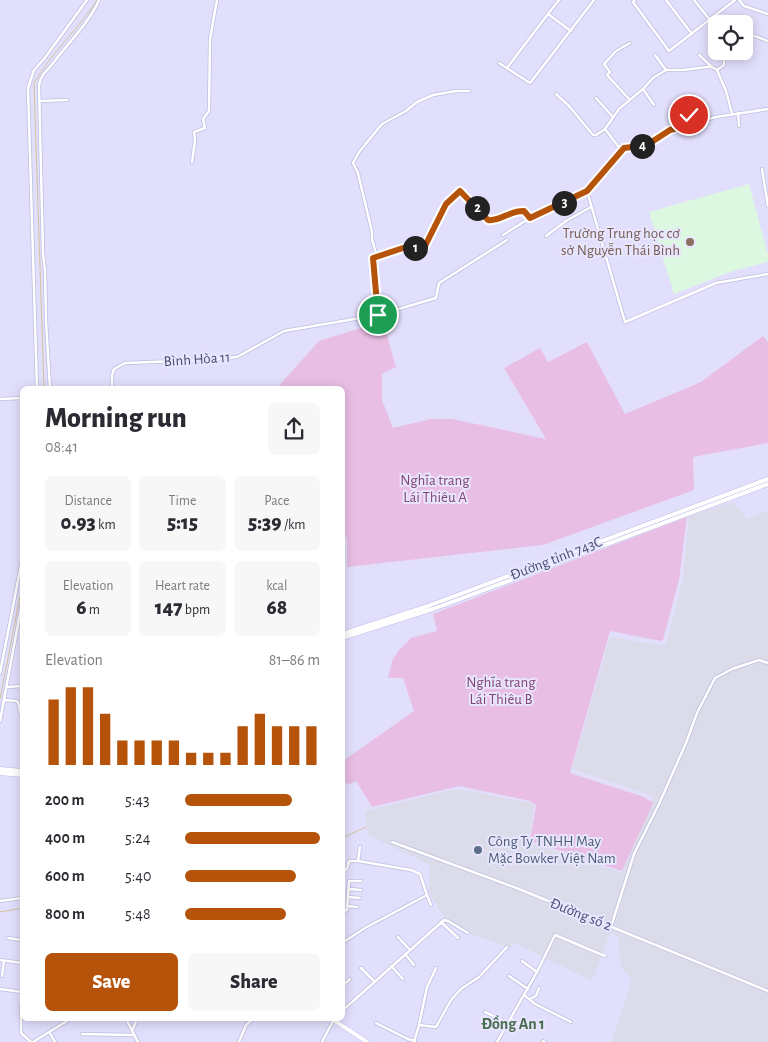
<!DOCTYPE html>
<meta charset="utf-8">
<style>
:root{--surface:#fff;--page:#f7f7f7;--text:#2b2b33;--muted:#7c7c81;--accent:#b45309}
body{margin:0;font-family:"Alegreya Sans",sans-serif;background:var(--page);color:var(--text);height:100vh;display:flex;flex-direction:column;font-size:19px;white-space:nowrap}
*{box-sizing:border-box;margin:0}
p{font-size:16px;color:var(--muted)}
.icon{flex:none;width:28px;height:28px;fill:none;stroke:currentColor;stroke-width:2;stroke-linecap:round;stroke-linejoin:round}
.map{position:relative;flex:1;overflow:hidden}
.side{position:absolute;left:20px;top:386px;width:325px;height:635px;display:flex;flex-direction:column;background:var(--surface);border-radius:8px;box-shadow:0 2px 12px #0003}
.side>*{flex:none}
.tools{position:absolute;left:708px;top:15px;display:grid;gap:10px}
.tools a{display:grid;place-items:center;width:45px;height:45px;border-radius:8px;background:var(--surface);box-shadow:0 2px 12px #0003;font-size:25px}
.pin{position:absolute;display:grid;place-items:center;width:42px;height:42px;color:#fff;margin:-21px;border:2px solid #fff;border-radius:50%;box-shadow:0 1px 5px #0007}
.km{position:absolute;width:25px;height:25px;margin:-12px;border-radius:50%;background:#222;color:#fff;font-size:14px;line-height:25px;text-align:center}
.round{display:grid;place-items:center;flex:none;width:52px;height:52px;border-radius:8px;background:var(--page)}
.summary{display:flex;align-items:center;justify-content:space-between;height:85px;padding:0 25px}
h1{font-size:28px;font-weight:800;line-height:38px}
.stats{display:grid;grid-template-columns:repeat(3,1fr);gap:8px;height:85px;padding:5px 25px}
.stats div{display:grid;align-content:center;border-radius:8px;background:var(--page);text-align:center}
.stats b{font-size:21px;font-weight:800}
.stats small{font-size:14px;font-weight:400}
.stats p{font-size:14px}
.chart{height:140px;padding:10px 25px}
.chart p{display:flex;justify-content:space-between}
.chart svg{width:100%;height:90px;margin-top:5px;stroke:var(--accent);stroke-width:6}
.cta{display:flex;gap:10px;margin-top:auto;padding:10px 25px}
.cta a{flex:1;height:58px;border-radius:8px;background:var(--accent);color:#fff;font-size:20px;font-weight:800;line-height:58px;text-align:center}
.cta a+a{background:var(--page);color:var(--text)}
ul{padding:0 25px;list-style:none;font-size:16px}
li{display:grid;grid-template-columns:80px 60px 1fr;align-items:center;height:38px}
li i{height:12px;border-radius:6px;background:var(--accent)}
.map>svg:first-child{display:block}
.industrial{fill:#dbdbea}
.education{fill:#dcf8e0}
.green{fill:#e9bee4}
.lines{fill:none;stroke-linecap:round;stroke-linejoin:round}
.stream{stroke:#d6c29a;stroke-width:1}
.minor-casing{stroke:#bebee1;stroke-width:4}
.secondary-casing{stroke:#bbbce7;stroke-width:5}
.minor{stroke:#fff;stroke-width:2.5}
.secondary{stroke:#fff;stroke-width:4}
.route-casing{stroke:#fff;stroke-width:10}
.route{stroke:#b45309;stroke-width:6}
.education-dot{fill:#8d6e63;stroke:#e8e5ff;stroke-width:2}
.service-dot{fill:#5c6f8a;stroke:#e8e5ff;stroke-width:2}
.labels{text-anchor:middle;stroke-width:4;stroke-linejoin:round;paint-order:stroke}
.education-label{font-size:15px;fill:#785e54;stroke:#e8e5ff;text-anchor:end}
.street-label{font-size:15px;fill:#474d72;stroke:#e8e5ff}
.park-label{font-size:15px;fill:#834576;stroke:#e8e5ff}
.service-label{font-size:15px;fill:#4e5e75;stroke:#e8e5ff;text-anchor:start}
.neighbourhood-label{font-size:16px;font-weight:bold;fill:#4a6d50;stroke:#e8e5ff}
</style>
<div class="map">
<svg width="768" height="1042" viewBox="0 0 768 1042">
<rect width="100%" height="100%" fill="#e2dffc"/>
<path class="industrial" d="M 733,502 L 747,519 L 768,511 L 768,1042 L 612,1042 L 632,979 L 621,967 L 618,936 L 610,933 L 592,981 L 515,943 L 510,948 L 469,933 L 444,916 L 429,893 L 430,865 L 368,835 L 365,811 L 457,789 L 531,803 L 534,805 L 529,842 L 622,873 L 653,796 L 572,769 L 610,637 L 666,646 L 683,578 L 689,516 Z"/>
<path class="education" d="M 749,184 L 768,255 L 768,262 L 730,272 L 674,294 L 649,212 Z"/>
<path class="green" d="M 383,321 L 396,367 L 382,374 L 382,400 L 393,428 L 431,419 L 452,419 L 546,439 L 504,368 L 540,348 L 548,362 L 587,342 L 625,414 L 701,382 L 763,336 L 768,342 L 768,443 L 693,457 L 694,490 L 543,545 L 347,567 L 347,537 L 342,537 L 342,389 L 276,389 L 319,341 Z
M 687,517 L 679,580 L 663,640 L 661,641 L 610,631 L 570,773 L 644,797 L 653,803 L 622,871 L 530,841 L 536,805 L 530,801 L 459,786 L 372,807 L 356,781 L 348,785 L 343,779 L 343,761 L 414,711 L 403,678 L 388,678 L 392,661 L 399,650 L 411,638 L 437,631 L 433,614 Z"/>
<g class="lines">
<path class="stream" d="M 44,389 L 34,83 C 51,53 78,30 97,0
M 0,699 L 22,586
M 342,838 L 366,827
M 0,912 L 22,908"/>
<g class="minor-casing">
<path id="minor" d="M 635,0 L 633,2 L 669,51 L 735,0
M 666,0 L 692,34
M 694,0 L 710,20 L 719,24
M 739,0 L 744,6 L 768,14
M 548,14 L 559,0
M 744,32 L 768,41
M 655,55 L 666,70
M 699,55 L 712,67
M 499,63 L 530,83 L 594,0
M 507,68 L 548,14 L 571,31
M 717,70 L 724,65 L 724,51
M 643,89 L 654,105
M 556,94 L 569,106 L 593,135 L 596,135 L 605,129
M 596,98 L 612,116
M 629,99 L 607,75 L 610,72 L 604,64 L 616,51 L 630,43
M 684,100 L 692,124
M 39,101 L 67,100
M 738,113 L 739,126
M 621,150 L 605,129 L 619,109 L 643,89 L 653,78 L 666,70 L 683,70 L 707,67 L 712,67 L 717,70 L 726,91 L 732,114
M 192,162 L 195,141 L 194,132 L 205,128 L 203,119 L 209,111 L 210,39 L 217,0
M 762,169 L 768,206
M 587,191 L 625,322 L 716,283 L 768,274
M 503,235 L 530,218
M 546,236 L 566,221 L 591,207
M 377,257 L 372,239 L 372,232 L 358,173 L 353,163 L 359,152 L 382,124 L 406,111 L 417,102 L 433,95 L 456,91 L 469,91
M 378,315 L 373,258 L 403,248 L 424,248 L 446,204 L 460,191 L 488,220 C 500,222 510,210 524,211 L 530,218 L 587,191 L 624,148 L 647,145 L 676,128 L 716,117 L 768,109
M 37,389 L 28,88 L 34,70 L 44,59 L 87,0
M 50,389 L 46,321 L 45,270 L 43,254 L 39,85 C 41,74 48,70 54,62 C 69,42 89,23 99,0
M 112,389 L 112,375 L 114,369 L 125,363 L 204,360 L 237,357 L 284,331 L 378,315 L 436,298 L 439,283 L 507,240
M 0,399 L 22,398
M 0,673 L 22,560
M 7,687 L 22,686
M 4,700 L 17,701 C 21,706 18,712 22,716
M 0,721 L 22,603
M 392,842 L 519,889 L 768,991
M 342,871 L 347,869 L 349,861 L 358,861
M 349,889 L 361,890
M 427,895 L 431,905
M 348,897 L 360,898
M 0,901 L 22,898
M 347,906 L 357,907
M 342,914 L 344,911 L 347,910 L 349,881 L 361,881
M 441,922 L 458,938
M 611,927 L 634,854 L 659,804 L 686,743 L 697,713 L 715,678 L 732,669 L 759,660 L 768,663
M 398,937 L 410,950
M 8,938 L 22,940
M 342,943 L 365,928 L 427,895 L 420,874 L 411,870 L 358,861 L 360,847
M 405,954 L 414,965
M 0,960 L 22,963
M 522,961 L 537,972
M 391,966 L 403,979
M 361,968 L 374,981
M 2,976 L 4,961
M 509,976 L 528,989
M 342,986 L 350,979
M 0,989 L 22,992
M 524,995 L 535,1004 L 571,1022
M 530,999 L 536,996 L 539,988
M 21,1005 L 21,1033 L 31,1042
M 342,1011 L 444,920 L 448,921 L 468,933
M 485,1012 L 508,1023
M 511,1018 L 521,1026
M 126,1019 L 138,1042
M 376,1023 L 408,1039 L 415,1041
M 419,1025 L 427,987 L 436,968
M 132,1031 L 137,1019
M 50,1033 L 55,1042
M 82,1034 L 133,1035
M 543,1041 L 545,1042
M 33,1042 L 70,1019
M 239,1042 L 246,1025 L 253,1019
M 322,1042 L 334,1019
M 414,1042 L 419,1025 L 436,1027 L 451,1000 L 461,989 L 479,977 L 507,947
M 497,1042 L 537,972 L 555,935 L 605,956"/>
</g>
<g class="secondary-casing">
<path id="secondary" d="M 342,634 L 428,606 L 768,479
M 342,638 L 433,609 L 768,484
M 0,769 L 22,771
M 0,773 L 22,775
M 332,1019 L 367,1042"/>
</g>
<use href="#minor" class="minor"/>
<use href="#secondary" class="secondary"/>
</g>
<g class="lines">
<g class="route-casing">
<path id="route" d="M 378,315 L 373,258 L 403,248 L 424,248 L 446,204 L 460,191 L 488,220 C 500,222 510,210 524,211 L 530,218 L 587,191 L 624,148 L 647,145 L 670,130 L 692,124 L 689,115"/>
</g>
<use href="#route" class="route"/>
</g>
<circle class="education-dot" cx="690" cy="242" r="5"/>
<circle class="service-dot" cx="478" cy="850" r="5"/>
<g class="labels">
<g class="education-label">
<text x="680" y="238">Trường Trung học cơ<tspan x="680" dy="17">sở Nguyễn Thái Bình</tspan></text>
</g>
<g class="street-label">
<text transform="translate(197 359) rotate(-4)" y="5">Bình Hòa 11</text>
<text transform="translate(556 558) rotate(-21)" y="5">Đường tỉnh 743C</text>
<text transform="translate(581 914) rotate(22)" y="5">Đường số 2</text>
</g>
<g class="park-label">
<text x="435" y="485">Nghĩa trang<tspan x="435" dy="17">Lái Thiêu A</tspan></text>
<text x="501" y="687">Nghĩa trang<tspan x="501" dy="17">Lái Thiêu B</tspan></text>
</g>
<g class="service-label">
<text x="488" y="846">Công Ty TNHH May<tspan x="488" dy="17">Mặc Bowker Việt Nam</tspan></text>
</g>
<g class="neighbourhood-label">
<text x="513" y="1029">Đồng An 1</text>
</g>
</g>
</svg>
<div class="tools">
<a><svg class="icon" aria-label="locate" viewBox="0 0 24 24"><circle cx="12" cy="12" r="6"/><path d="M12 2v4M12 18v4M2 12h4M18 12h4"/></svg></a>
</div>
<div class="pin" style="left:378px;top:315px;background:#1e9e55"><svg class="icon" aria-label="arrive" viewBox="0 0 24 24"><path d="M6 21V4h12l-3 4 3 4H6"/></svg></div>
<div class="pin" style="left:689px;top:115px;background:#d93025"><svg class="icon" aria-label="check" viewBox="0 0 24 24"><path d="M5 12l5 5 9-10"/></svg></div>
<b class="km" style="left:415px;top:248px">1</b>
<b class="km" style="left:477px;top:208px">2</b>
<b class="km" style="left:564px;top:203px">3</b>
<b class="km" style="left:642px;top:146px">4</b>
<section class="side">
<div class="summary"><div><h1>Morning run</h1><p>08:41</p></div><a class="round"><svg class="icon" aria-label="share" viewBox="0 0 24 24"><path d="M12 15V3M7 8l5-5 5 5M5 13v7h14v-7"/></svg></a></div>
<div class="stats">
<div><p>Distance</p><b>0.93<small> km</small></b></div>
<div><p>Time</p><b>5:15</b></div>
<div><p>Pace</p><b>5:39<small> /km</small></b></div>
</div>
<div class="stats">
<div><p>Elevation</p><b>6<small> m</small></b></div>
<div><p>Heart rate</p><b>147<small> bpm</small></b></div>
<div><p>kcal</p><b>68</b></div>
</div>
<div class="chart"><p><span>Elevation</span>81–86 m</p>
<svg viewBox="0 0 160 44" preserveAspectRatio="none"><path d="M5 44V12M15 44V6M25 44V6M35 44V19M45 44V32M55 44V32M65 44V32M75 44V32M85 44V38M95 44V38M105 44V38M115 44V25M125 44V19M135 44V25M145 44V25M155 44V25"/></svg>
</div>
<ul>
<li><b>200 m</b>5:43<i style="width:79%"></i></li>
<li><b>400 m</b>5:24<i style="width:100%"></i></li>
<li><b>600 m</b>5:40<i style="width:82%"></i></li>
<li><b>800 m</b>5:48<i style="width:75%"></i></li>
</ul>
<div class="cta"><a>Save</a><a>Share</a></div>
</section>
</div>
